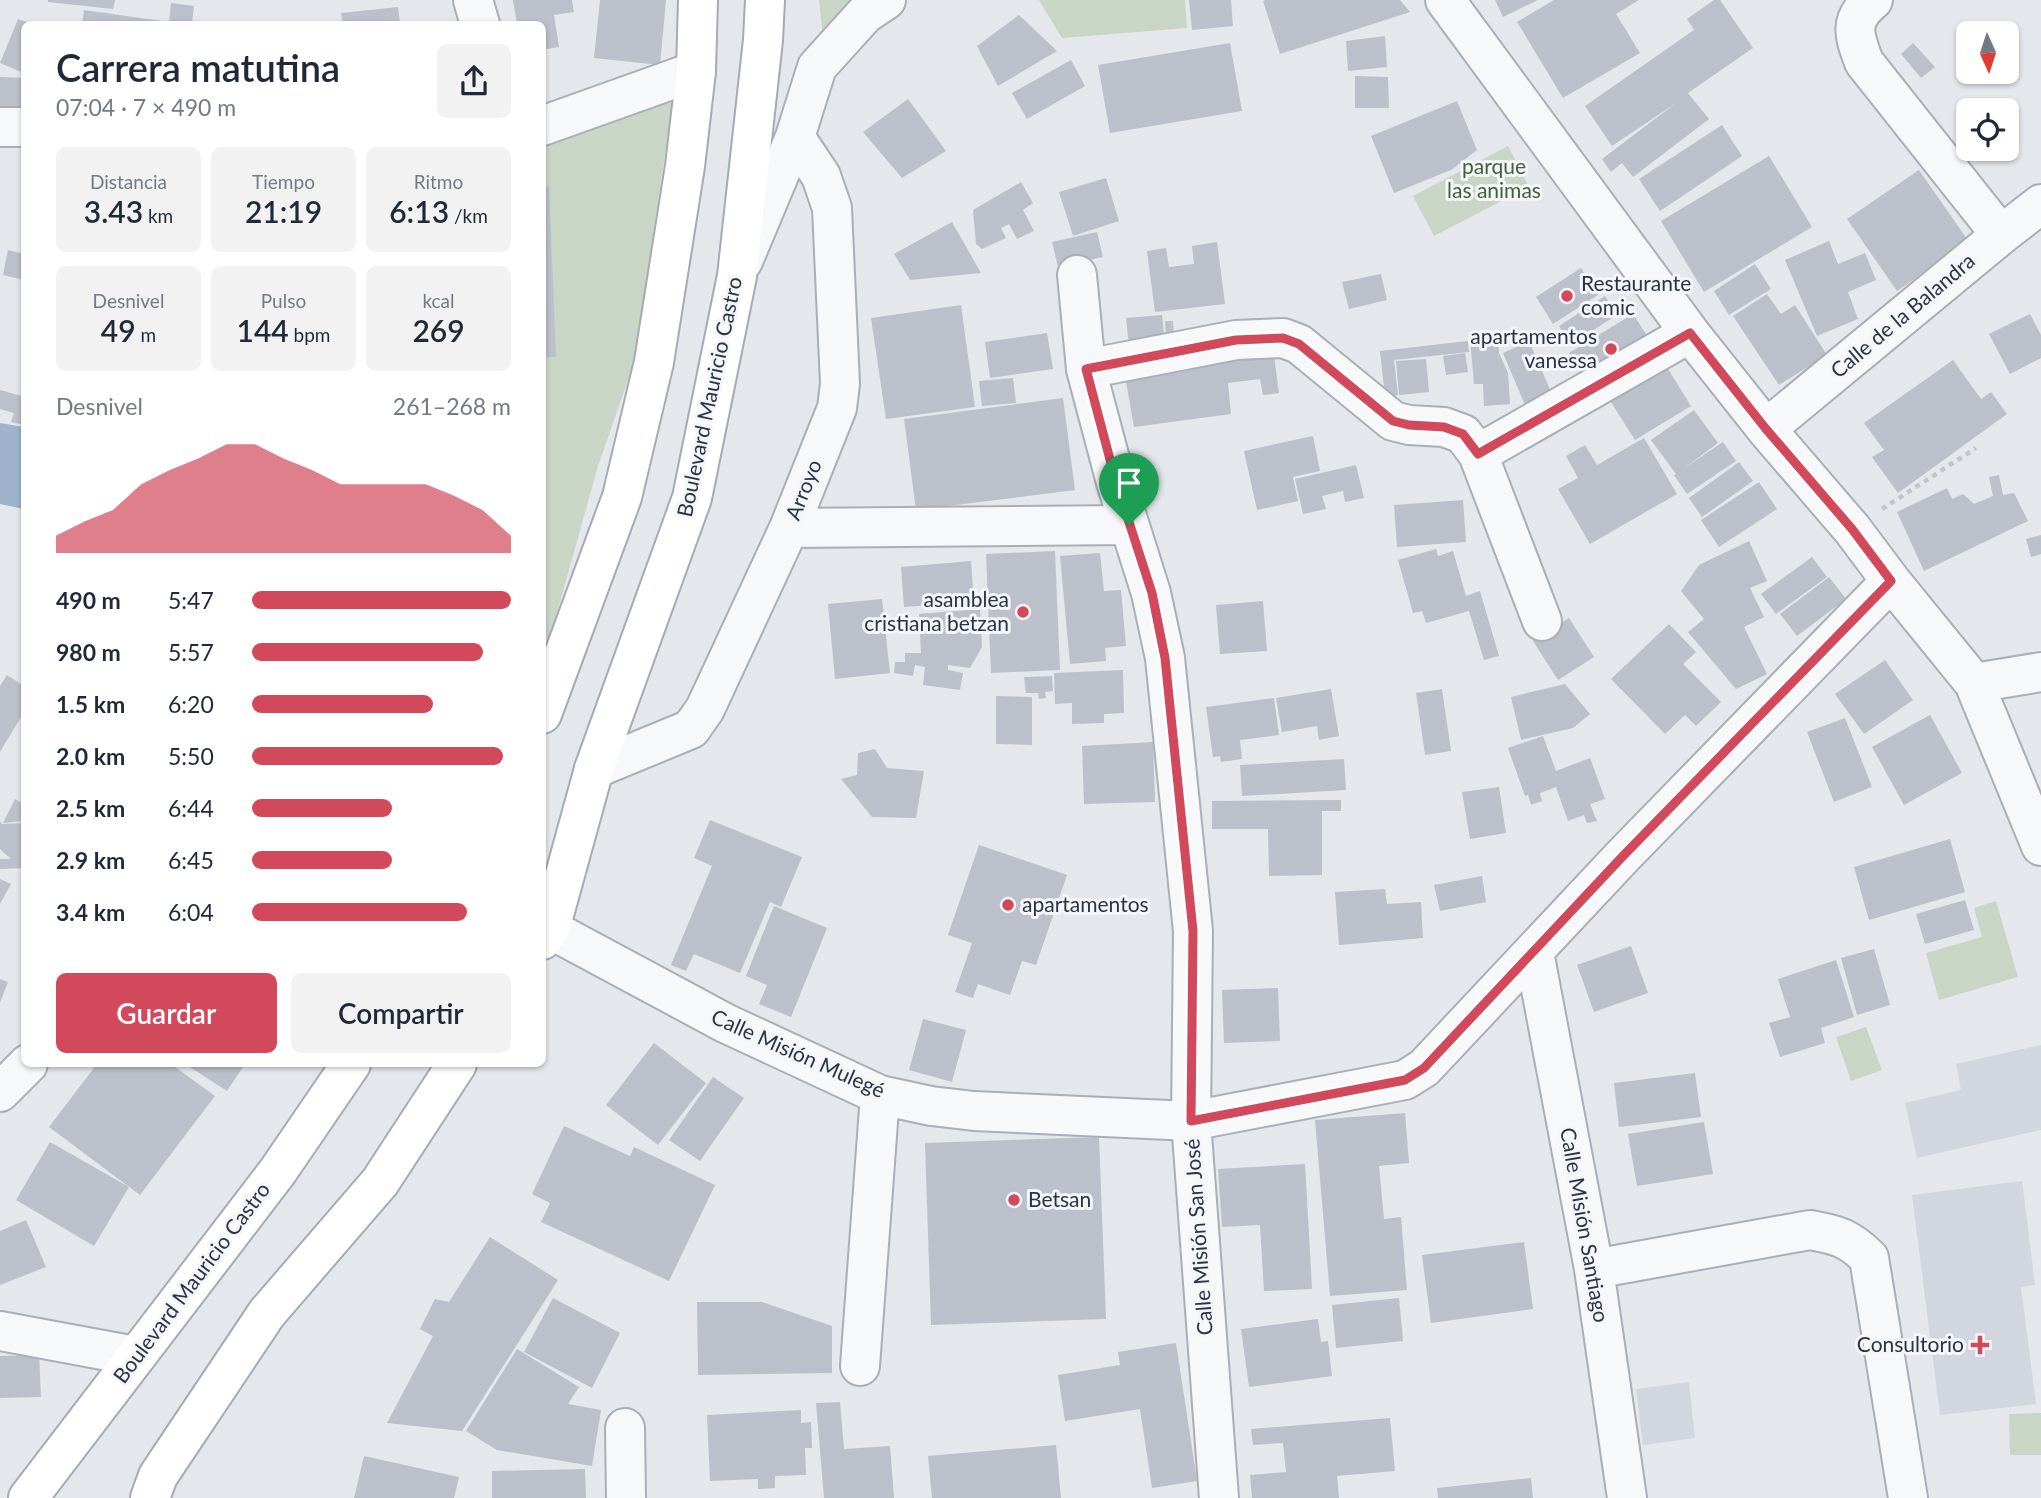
<!DOCTYPE html>
<html lang="es">
<meta charset="utf-8">
<style>
:root{--surface:#fff;--page:#f2f2f3;--text:#1f2937;--muted:#747a83;--accent:#d1495b}
body{margin:0;font-family:Lato,sans-serif;background:var(--page);color:var(--text);height:100vh;display:flex;flex-direction:column;font-size:26px;white-space:nowrap}
*{box-sizing:border-box;margin:0}
p{font-size:23px;color:var(--muted)}
.icon{flex:none;width:38px;height:38px;fill:none;stroke:currentColor;stroke-width:2;stroke-linecap:round;stroke-linejoin:round}
.map{position:relative;flex:1;overflow:hidden}
.drawer{position:absolute;left:21px;top:21px;width:525px;height:1046px;display:flex;flex-direction:column;background:var(--surface);border-radius:10px;box-shadow:0 2px 5px #0004}
.drawer>*{flex:none}
.needle{width:46px;rotate:177deg}
.tools{position:absolute;left:1956px;top:21px;display:grid;gap:14px}
.tools a{display:grid;place-items:center;width:63px;height:63px;border-radius:10px;background:var(--surface);box-shadow:0 2px 5px #0004;font-size:35px}
.pin{position:absolute;display:grid;place-items:center;width:60px;height:60px;color:#fff;margin:-72px -30px;border-radius:50% 50% 50% 0;rotate:-45deg;box-shadow:0 0 7px #0007}
.pin .icon{rotate:45deg}
.round{display:grid;place-items:center;flex:none;width:74px;height:74px;border-radius:10px;background:var(--page)}
.summary{display:flex;align-items:center;justify-content:space-between;height:119px;padding:0 35px}
h1{font-size:38px;font-weight:600;line-height:52px}
.metrics{display:grid;grid-template-columns:repeat(3,1fr);gap:10px;height:119px;padding:7px 35px}
.metrics div{display:grid;align-content:center;border-radius:10px;background:var(--page);text-align:center}
.metrics b{font-size:30px;font-weight:600}
.metrics small{font-size:19px;font-weight:400}
.metrics p{font-size:19px}
.chart{height:196px;padding:14px 35px}
.chart p{display:flex;justify-content:space-between}
.chart svg{width:100%;height:126px;margin-top:7px;fill:var(--accent);opacity:.7}
.button{display:flex;gap:14px;margin-top:auto;padding:14px 35px}
.button a{flex:1;height:80px;border-radius:10px;background:var(--accent);color:#fff;font-size:28px;font-weight:600;line-height:80px;text-align:center}
.button a+a{background:var(--page);color:var(--text)}
ul{padding:0 35px;list-style:none;font-size:23px}
li{display:grid;grid-template-columns:112px 84px 1fr;align-items:center;height:52px}
li i{height:18px;border-radius:9px;background:var(--accent)}
.map>svg:first-child{display:block}
.built{fill:#d2d6de}
.green{fill:#c9d6c5}
.water{fill:#9fb4cc}
.building{fill:#bbc0ca}
.lines{fill:none;stroke-linecap:round;stroke-linejoin:round}
.minor-casing{stroke:#a9aeb7;stroke-width:42}
.major-casing{stroke:#a3abb8;stroke-width:42}
.path{stroke:#c2c5cb;stroke-width:4.5;stroke-dasharray:5 5;stroke-linecap:butt}
.minor{stroke:#f7f8fa;stroke-width:38}
.major{stroke:#fff;stroke-width:38}
.route-casing{stroke:#fff;stroke-width:14}
.route{stroke:#d1495b;stroke-width:9}
.poi-dot{fill:#d1495b;stroke:#f4f6f9;stroke-width:2.5}
.labels{text-anchor:middle;stroke-width:6;stroke-linejoin:round;paint-order:stroke}
.park-label{font-size:21px;fill:#3f6138;stroke:#f4f6f9}
.poi-label{font-size:21px;fill:#2b3445;stroke:#f4f6f9;text-anchor:start}
.street-label{font-size:21px;fill:#2b3445;stroke:#f4f6f9}
</style>
<div class="map">
<svg width="2041" height="1498" viewBox="0 0 2041 1498">
<rect width="100%" height="100%" fill="#e4e7ec"/>
<path class="built" d="M 2041,1045 L 2041,1130 L 1917,1158 L 1905,1103 L 1961,1090 L 1956,1064 Z
M 2022,1181 L 2035,1285 L 2021,1287 L 2036,1404 L 1940,1415 L 1912,1195 Z
M 1689,1382 L 1695,1438 L 1643,1445 L 1636,1389 Z"/>
<path class="green" d="M 819,0 L 869,0 L 823,37 Z
M 1039,0 L 1185,0 L 1187,28 L 1062,38 Z
M 674,93 L 634,363 L 598,466 L 543,663 L 543,139 Z
M 1508,146 L 1529,187 L 1434,236 L 1413,196 Z
M 1996,901 L 2018,977 L 1939,1000 L 1926,953 L 1982,937 L 1974,908 Z
M 1866,1027 L 1882,1070 L 1851,1081 L 1836,1037 Z
M 2041,1413 L 2041,1455 L 2010,1455 L 2009,1414 Z"/>
<path class="water" d="M 0,423 L 24,427 L 24,509 L 0,504 Z"/>
<path class="building" d="M 48,0 L 115,0 L 113,9 L 48,2 Z
M 513,0 L 572,0 L 574,12 L 554,15 L 559,47 L 542,50 L 542,24 L 517,24 Z
M 600,0 L 666,0 L 660,65 L 594,58 Z
M 1189,0 L 1231,0 L 1233,26 L 1192,30 Z
M 1265,0 L 1400,0 L 1410,12 L 1280,54 L 1263,1 Z
M 1495,0 L 1538,0 L 1503,17 Z
M 1554,0 L 1639,0 L 1616,14 L 1640,53 L 1563,98 L 1517,22 Z
M 1714,0 L 1720,0 L 1753,48 L 1688,93 L 1709,119 L 1633,177 L 1622,163 L 1611,172 L 1602,159 L 1676,103 L 1612,146 L 1585,106 L 1694,30 L 1687,19 Z
M 171,3 L 194,6 L 192,24 L 82,24 L 84,10 L 169,22 Z
M 398,7 L 400,24 L 343,24 L 341,13 Z
M 1019,15 L 1057,51 L 998,86 L 977,46 Z
M 18,19 L 33,24 L 24,24 L 24,73 L 0,63 Z
M 1385,36 L 1387,67 L 1348,71 L 1346,41 Z
M 1230,43 L 1242,111 L 1110,133 L 1098,65 Z
M 1913,43 L 1935,67 L 1921,78 L 1901,54 Z
M 1071,60 L 1085,86 L 1027,119 L 1012,93 Z
M 1355,76 L 1388,77 L 1389,108 L 1355,108 Z
M 0,77 L 24,78 L 24,114 L 0,115 Z
M 908,99 L 946,151 L 902,178 L 863,132 Z
M 1457,101 L 1477,150 L 1451,170 L 1394,193 L 1371,136 Z
M 1722,125 L 1742,156 L 1660,211 L 1639,179 Z
M 1769,156 L 1812,227 L 1704,292 L 1661,221 Z
M 1919,170 L 1969,242 L 1897,291 L 1847,219 Z
M 1106,178 L 1119,221 L 1073,236 L 1059,192 Z
M 1021,182 L 1033,203 L 1023,210 L 1034,231 L 1017,239 L 1009,224 L 1001,228 L 1006,238 L 982,249 L 976,244 L 973,210 Z
M 542,187 L 549,187 L 556,357 L 542,357 Z
M 952,222 L 981,273 L 910,280 L 894,254 Z
M 1097,232 L 1103,257 L 1058,267 L 1052,242 Z
M 1829,241 L 1838,264 L 1865,253 L 1876,280 L 1848,292 L 1858,319 L 1817,336 L 1785,260 Z
M 1217,242 L 1225,304 L 1155,312 L 1147,251 L 1166,248 L 1169,267 L 1194,264 L 1192,246 Z
M 8,250 L 24,254 L 24,280 L 3,275 Z
M 1755,264 L 1771,289 L 1729,315 L 1714,291 Z
M 1581,268 L 1598,295 L 1553,324 L 1536,297 Z
M 1381,274 L 1387,300 L 1349,309 L 1342,282 Z
M 1767,294 L 1781,314 L 1795,305 L 1827,355 L 1779,385 L 1733,316 Z
M 1605,296 L 1617,315 L 1570,345 L 1559,326 Z
M 961,305 L 975,407 L 886,419 L 871,318 Z
M 1633,314 L 1653,345 L 1588,384 L 1569,353 Z
M 2030,314 L 2041,335 L 2041,358 L 2010,374 L 1989,334 Z
M 1162,315 L 1165,343 L 1129,346 L 1126,318 Z
M 1165,321 L 1173,321 L 1174,338 L 1166,338 Z
M 1047,333 L 1053,369 L 990,378 L 985,342 Z
M 1498,337 L 1499,353 L 1508,373 L 1510,404 L 1484,406 L 1483,384 L 1474,384 L 1470,338 Z
M 1468,341 L 1469,352 L 1394,360 L 1398,395 L 1385,397 L 1380,351 Z
M 1529,341 L 1552,394 L 1525,405 L 1503,353 Z
M 1465,353 L 1468,372 L 1446,375 L 1443,356 Z
M 1274,356 L 1279,393 L 1263,395 L 1260,379 L 1228,383 L 1231,414 L 1134,427 L 1125,376 Z
M 1426,359 L 1429,392 L 1399,395 L 1396,361 Z
M 1953,360 L 1981,399 L 1991,392 L 2007,414 L 1898,493 L 1872,457 L 1884,450 L 1864,423 Z
M 1665,364 L 1691,406 L 1635,440 L 1609,399 Z
M 1013,378 L 1016,403 L 982,406 L 979,381 Z
M 24,388 L 24,425 L 11,422 L 14,413 L 0,409 L 0,390 L 22,396 Z
M 1063,398 L 1075,490 L 916,510 L 904,419 Z
M 1694,410 L 1718,443 L 1683,469 L 1723,442 L 1736,461 L 1687,494 L 1674,475 L 1676,474 L 1651,440 Z
M 1313,436 L 1320,471 L 1293,477 L 1298,501 L 1257,510 L 1244,451 Z
M 1644,438 L 1677,494 L 1590,544 L 1558,489 L 1578,478 L 1566,456 L 1585,445 L 1597,465 Z
M 1739,462 L 1753,481 L 1702,517 L 1689,498 Z
M 1356,465 L 1364,498 L 1345,502 L 1343,491 L 1322,496 L 1326,509 L 1303,514 L 1295,479 Z
M 1999,475 L 2003,495 L 2014,493 L 2028,521 L 1924,571 L 1897,512 L 1947,488 L 1952,499 L 1963,494 L 1974,504 L 1993,496 L 1989,477 Z
M 1759,482 L 1777,509 L 1719,547 L 1701,520 Z
M 1463,500 L 1466,542 L 1397,547 L 1394,505 Z
M 2041,535 L 2041,554 L 2031,557 L 2026,539 Z
M 1749,541 L 1767,581 L 1750,588 L 1764,617 L 1744,627 L 1767,674 L 1736,689 L 1688,632 L 1704,619 L 1681,591 L 1699,565 Z
M 1436,549 L 1438,556 L 1453,551 L 1466,596 L 1480,591 L 1499,656 L 1484,660 L 1469,611 L 1426,623 L 1422,611 L 1413,613 L 1398,560 Z
M 1055,551 L 1060,670 L 991,673 L 986,554 Z
M 1100,553 L 1104,591 L 1121,590 L 1126,646 L 1105,648 L 1106,661 L 1070,664 L 1060,556 Z
M 1812,557 L 1827,577 L 1776,614 L 1761,594 Z
M 971,561 L 974,602 L 904,607 L 901,567 Z
M 1829,577 L 1846,599 L 1797,636 L 1780,614 Z
M 882,599 L 890,673 L 835,679 L 828,604 Z
M 1263,601 L 1267,651 L 1220,654 L 1216,605 Z
M 980,609 L 982,647 L 970,668 L 948,665 L 948,670 L 963,673 L 960,690 L 923,685 L 925,667 L 915,665 L 913,676 L 894,673 L 895,662 L 905,662 L 905,653 L 921,653 L 919,614 Z
M 1569,618 L 1594,657 L 1558,680 L 1533,641 Z
M 1669,624 L 1696,652 L 1683,664 L 1721,702 L 1696,726 L 1685,715 L 1665,734 L 1611,679 Z
M 1885,660 L 1913,700 L 1864,734 L 1835,694 Z
M 1123,670 L 1124,713 L 1104,714 L 1104,723 L 1072,724 L 1072,703 L 1055,704 L 1054,673 Z
M 7,675 L 24,686 L 24,712 L 0,752 L 0,686 Z
M 1052,676 L 1053,691 L 1045,692 L 1046,698 L 1039,699 L 1038,693 L 1026,693 L 1024,677 Z
M 1565,684 L 1590,714 L 1573,728 L 1521,740 L 1511,697 Z
M 1331,689 L 1339,736 L 1319,740 L 1317,726 L 1282,732 L 1276,698 Z
M 1442,689 L 1451,751 L 1425,755 L 1416,693 Z
M 996,696 L 1032,697 L 1032,745 L 996,744 Z
M 1274,698 L 1279,735 L 1240,740 L 1242,759 L 1221,762 L 1220,756 L 1213,757 L 1206,707 Z
M 1930,715 L 1962,773 L 1904,805 L 1872,747 Z
M 1845,718 L 1872,787 L 1834,802 L 1807,732 Z
M 1543,736 L 1556,771 L 1590,758 L 1605,799 L 1590,804 L 1597,821 L 1587,823 L 1584,815 L 1568,821 L 1556,787 L 1540,793 L 1542,801 L 1531,805 L 1528,795 L 1525,796 L 1508,748 Z
M 1153,742 L 1155,802 L 1084,804 L 1082,746 Z
M 875,749 L 887,768 L 924,771 L 916,818 L 872,817 L 841,779 L 857,775 L 858,753 Z
M 1344,759 L 1346,790 L 1242,796 L 1240,765 Z
M 1499,787 L 1506,833 L 1470,839 L 1462,792 Z
M 15,799 L 24,804 L 24,821 L 3,823 Z
M 1341,800 L 1341,811 L 1322,811 L 1322,875 L 1269,876 L 1268,829 L 1212,829 L 1212,801 Z
M 710,820 L 802,857 L 781,907 L 770,902 L 740,973 L 694,954 L 686,971 L 671,965 L 712,866 L 694,858 Z
M 0,822 L 2,824 L 24,823 L 24,868 L 0,869 L 0,859 L 11,859 L 0,849 Z
M 1950,839 L 1965,892 L 1869,920 L 1854,867 Z
M 979,845 L 1067,875 L 1036,965 L 1022,961 L 1010,995 L 978,984 L 973,998 L 955,992 L 972,943 L 948,935 Z
M 1482,876 L 1486,902 L 1440,911 L 1434,885 Z
M 0,879 L 11,884 L 0,904 Z
M 1385,889 L 1387,904 L 1421,902 L 1423,938 L 1339,945 L 1335,892 Z
M 1965,900 L 1974,930 L 1925,944 L 1916,914 Z
M 774,906 L 827,928 L 791,1017 L 759,1004 L 767,985 L 746,976 Z
M 1631,946 L 1648,993 L 1594,1012 L 1577,965 Z
M 1874,949 L 1890,1005 L 1857,1015 L 1841,958 Z
M 1836,960 L 1854,1017 L 1821,1028 L 1825,1043 L 1780,1057 L 1769,1023 L 1790,1017 L 1778,979 Z
M 0,979 L 8,982 L 0,1003 Z
M 1278,988 L 1280,1041 L 1224,1043 L 1222,990 Z
M 923,1019 L 966,1030 L 952,1082 L 909,1070 Z
M 654,1043 L 706,1083 L 658,1145 L 606,1105 Z
M 97,1064 L 171,1064 L 215,1096 L 140,1195 L 49,1127 Z
M 185,1064 L 245,1064 L 227,1091 Z
M 1695,1073 L 1701,1117 L 1619,1127 L 1614,1083 Z
M 713,1077 L 744,1098 L 700,1161 L 669,1140 Z
M 1405,1113 L 1409,1163 L 1379,1166 L 1384,1219 L 1401,1217 L 1407,1290 L 1330,1296 L 1315,1120 Z
M 1704,1122 L 1713,1174 L 1637,1186 L 1628,1134 Z
M 564,1126 L 630,1156 L 634,1147 L 715,1185 L 669,1281 L 541,1222 L 550,1203 L 532,1194 Z
M 1099,1137 L 1106,1319 L 931,1325 L 925,1143 Z
M 50,1142 L 129,1187 L 94,1246 L 16,1200 Z
M 1305,1164 L 1312,1289 L 1264,1291 L 1260,1225 L 1222,1227 L 1218,1169 Z
M 26,1220 L 46,1267 L 0,1285 L 0,1231 Z
M 490,1237 L 558,1280 L 462,1431 L 387,1423 L 433,1336 L 420,1329 L 435,1299 L 449,1302 Z
M 1524,1242 L 1533,1309 L 1431,1323 L 1422,1255 Z
M 553,1298 L 620,1333 L 592,1388 L 524,1352 Z
M 1399,1298 L 1403,1341 L 1336,1348 L 1332,1305 Z
M 697,1302 L 762,1302 L 832,1326 L 832,1373 L 698,1375 Z
M 1318,1319 L 1321,1342 L 1328,1341 L 1332,1376 L 1249,1387 L 1241,1329 Z
M 1176,1343 L 1197,1481 L 1152,1488 L 1140,1409 L 1065,1421 L 1058,1375 L 1120,1365 L 1118,1352 Z
M 517,1349 L 579,1387 L 568,1404 L 601,1410 L 592,1466 L 497,1450 L 466,1431 Z
M 39,1355 L 41,1397 L 0,1398 L 0,1356 Z
M 840,1402 L 844,1449 L 890,1446 L 894,1498 L 824,1498 L 816,1403 Z
M 801,1410 L 801,1423 L 811,1422 L 812,1448 L 805,1448 L 806,1475 L 775,1476 L 775,1488 L 758,1489 L 758,1479 L 710,1481 L 707,1415 Z
M 1390,1418 L 1395,1471 L 1337,1476 L 1339,1498 L 1252,1498 L 1250,1475 L 1286,1472 L 1283,1443 L 1253,1445 L 1251,1429 Z
M 1056,1445 L 1061,1498 L 932,1498 L 928,1456 Z
M 364,1456 L 459,1477 L 454,1498 L 354,1498 Z
M 585,1469 L 586,1498 L 492,1498 L 492,1471 Z
M 1531,1478 L 1533,1498 L 1438,1498 L 1437,1488 Z"/>
<g class="lines">
<g class="minor-casing">
<path id="minor" d="M 473,0 L 480,24
M 1445,0 L 1690,333 L 1766,429 L 1852,529 L 1891,581 L 1974,683 L 2041,846
M 1873,0 C 1848,20 1854,35 1864,62 L 2001,235
M 542,126 L 696,71
M 0,127 L 24,127
M 743,261 L 795,137 L 817,67 L 865,14 L 886,0
M 1077,275 L 1086,369 L 1116,482 L 1151,593 L 1165,658 L 1193,931 L 1191,1121 L 1219,1498
M 1086,369 L 1236,340 L 1283,338 L 1299,344 L 1393,421 L 1409,425 L 1444,427 L 1463,434 L 1478,454 L 1542,621
M 1766,429 L 2001,235 L 2041,204
M 1478,454 L 1690,333
M 789,528 L 1129,525
M 1974,683 L 2041,672
M 594,769 L 691,729 L 705,709 L 789,528 L 837,408 L 840,384 L 832,208 L 821,176 L 795,137
M 550,929 L 725,1023 L 880,1095 L 931,1106 L 974,1111 L 1191,1121 L 1405,1080 L 1424,1068 L 1623,856 L 1891,581
M 1534,952 L 1594,1269 L 1627,1498
M 0,1092 L 28,1064
M 1594,1269 L 1810,1230 C 1838,1235 1849,1238 1869,1258 L 1908,1498
M 0,1331 L 135,1356
M 860,1366 L 880,1095
M 625,1428 L 626,1498"/>
</g>
<g class="major-casing">
<path id="major" d="M 542,714 L 622,497 L 654,362 L 685,166 L 696,71 L 698,0
M 542,940 L 550,929 L 594,769 L 692,498 L 737,276 L 763,40 L 765,0
M 28,1498 L 278,1171 L 351,1064
M 150,1498 L 158,1476 L 267,1313 L 380,1182 L 457,1064"/>
</g>
<path class="path" d="M 1882,509 L 1976,448"/>
<use href="#minor" class="minor"/>
<use href="#major" class="major"/>
</g>
<g class="lines">
<g class="route-casing">
<path id="route" d="M 1690,333 L 1766,429 L 1852,529 L 1891,581 L 1623,856 L 1424,1068 L 1405,1080 L 1191,1121 L 1193,931 L 1165,658 L 1152,593 L 1116,482 L 1086,369 L 1236,340 L 1283,338 L 1299,344 L 1393,421 L 1409,425 L 1444,427 L 1463,434 L 1478,454 Z"/>
</g>
<use href="#route" class="route"/>
</g>
<g class="poi-dot">
<circle cx="1567" cy="296" r="7"/>
<circle cx="1611" cy="349" r="7"/>
<circle cx="1023" cy="612" r="7"/>
<circle cx="1008" cy="905" r="7"/>
<circle cx="1014" cy="1200" r="7"/>
<path d="M1976.5 1334.5h7v7h7v7h-7v7h-7v-7h-7v-7h7z"/>
</g>
<g class="labels">
<g class="park-label">
<text x="1494" y="174">parque<tspan x="1494" dy="24">las animas</tspan></text>
</g>
<g class="poi-label">
<text x="1581" y="291">Restaurante<tspan x="1581" dy="24">comic</tspan></text>
<text x="1597" y="344" text-anchor="end">apartamentos<tspan x="1597" dy="24">vanessa</tspan></text>
<text x="1009" y="607" text-anchor="end">asamblea<tspan x="1009" dy="24">cristiana betzan</tspan></text>
<text x="1022" y="912">apartamentos</text>
<text x="1028" y="1207">Betsan</text>
<text x="1964" y="1352" text-anchor="end">Consultorio</text>
</g>
<g class="street-label">
<text transform="translate(1903 316) rotate(-40)" y="7">Calle de la Balandra</text>
<text transform="translate(710 397) rotate(-78)" y="7">Boulevard Mauricio Castro</text>
<text transform="translate(804 490) rotate(-68)" y="7">Arroyo</text>
<text transform="translate(798 1054) rotate(24)" y="7">Calle Misión Mulegé</text>
<text transform="translate(1584 1225) rotate(80)" y="7">Calle Misión Santiago</text>
<text transform="translate(1199 1237) rotate(-94)" y="7">Calle Misión San José</text>
<text transform="translate(192 1283) rotate(-53)" y="7">Boulevard Mauricio Castro</text>
</g>
</g>
</svg>
<div class="tools">
<a><svg class="needle" viewBox="-14 -14 28 28"><path d="M0-13l5 13h-10z" fill="#e53935"/><path d="M0 13l5-13h-10z" fill="#747a83"/></svg></a>
<a><svg class="icon" aria-label="locate" viewBox="0 0 24 24"><circle cx="12" cy="12" r="6"/><path d="M12 2v4M12 18v4M2 12h4M18 12h4"/></svg></a>
</div>
<div class="pin" style="left:1129px;top:525px;background:#1e9e55"><svg class="icon" aria-label="arrive" viewBox="0 0 24 24"><path d="M6 21V4h12l-3 4 3 4H6"/></svg></div>
<section class="drawer">
<div class="summary"><div><h1>Carrera matutina</h1><p>07:04 · 7 × 490 m</p></div><a class="round"><svg class="icon" aria-label="share" viewBox="0 0 24 24"><path d="M12 15V3M7 8l5-5 5 5M5 13v7h14v-7"/></svg></a></div>
<div class="metrics">
<div><p>Distancia</p><b>3.43<small> km</small></b></div>
<div><p>Tiempo</p><b>21:19</b></div>
<div><p>Ritmo</p><b>6:13<small> /km</small></b></div>
</div>
<div class="metrics">
<div><p>Desnivel</p><b>49<small> m</small></b></div>
<div><p>Pulso</p><b>144<small> bpm</small></b></div>
<div><p>kcal</p><b>269</b></div>
</div>
<div class="chart"><p><span>Desnivel</span>261–268 m</p>
<svg viewBox="0 0 160 44" preserveAspectRatio="none"><path d="M0 44V38L10 33L20 29L30 20L40 15L50 11L60 6L70 6L80 11L90 15L100 20L110 20L120 20L130 20L140 24L150 29L160 38V44z"/></svg>
</div>
<ul>
<li><b>490 m</b>5:47<i style="width:100%"></i></li>
<li><b>980 m</b>5:57<i style="width:89%"></i></li>
<li><b>1.5 km</b>6:20<i style="width:70%"></i></li>
<li><b>2.0 km</b>5:50<i style="width:97%"></i></li>
<li><b>2.5 km</b>6:44<i style="width:54%"></i></li>
<li><b>2.9 km</b>6:45<i style="width:54%"></i></li>
<li><b>3.4 km</b>6:04<i style="width:83%"></i></li>
</ul>
<div class="button"><a>Guardar</a><a>Compartir</a></div>
</section>
</div>
